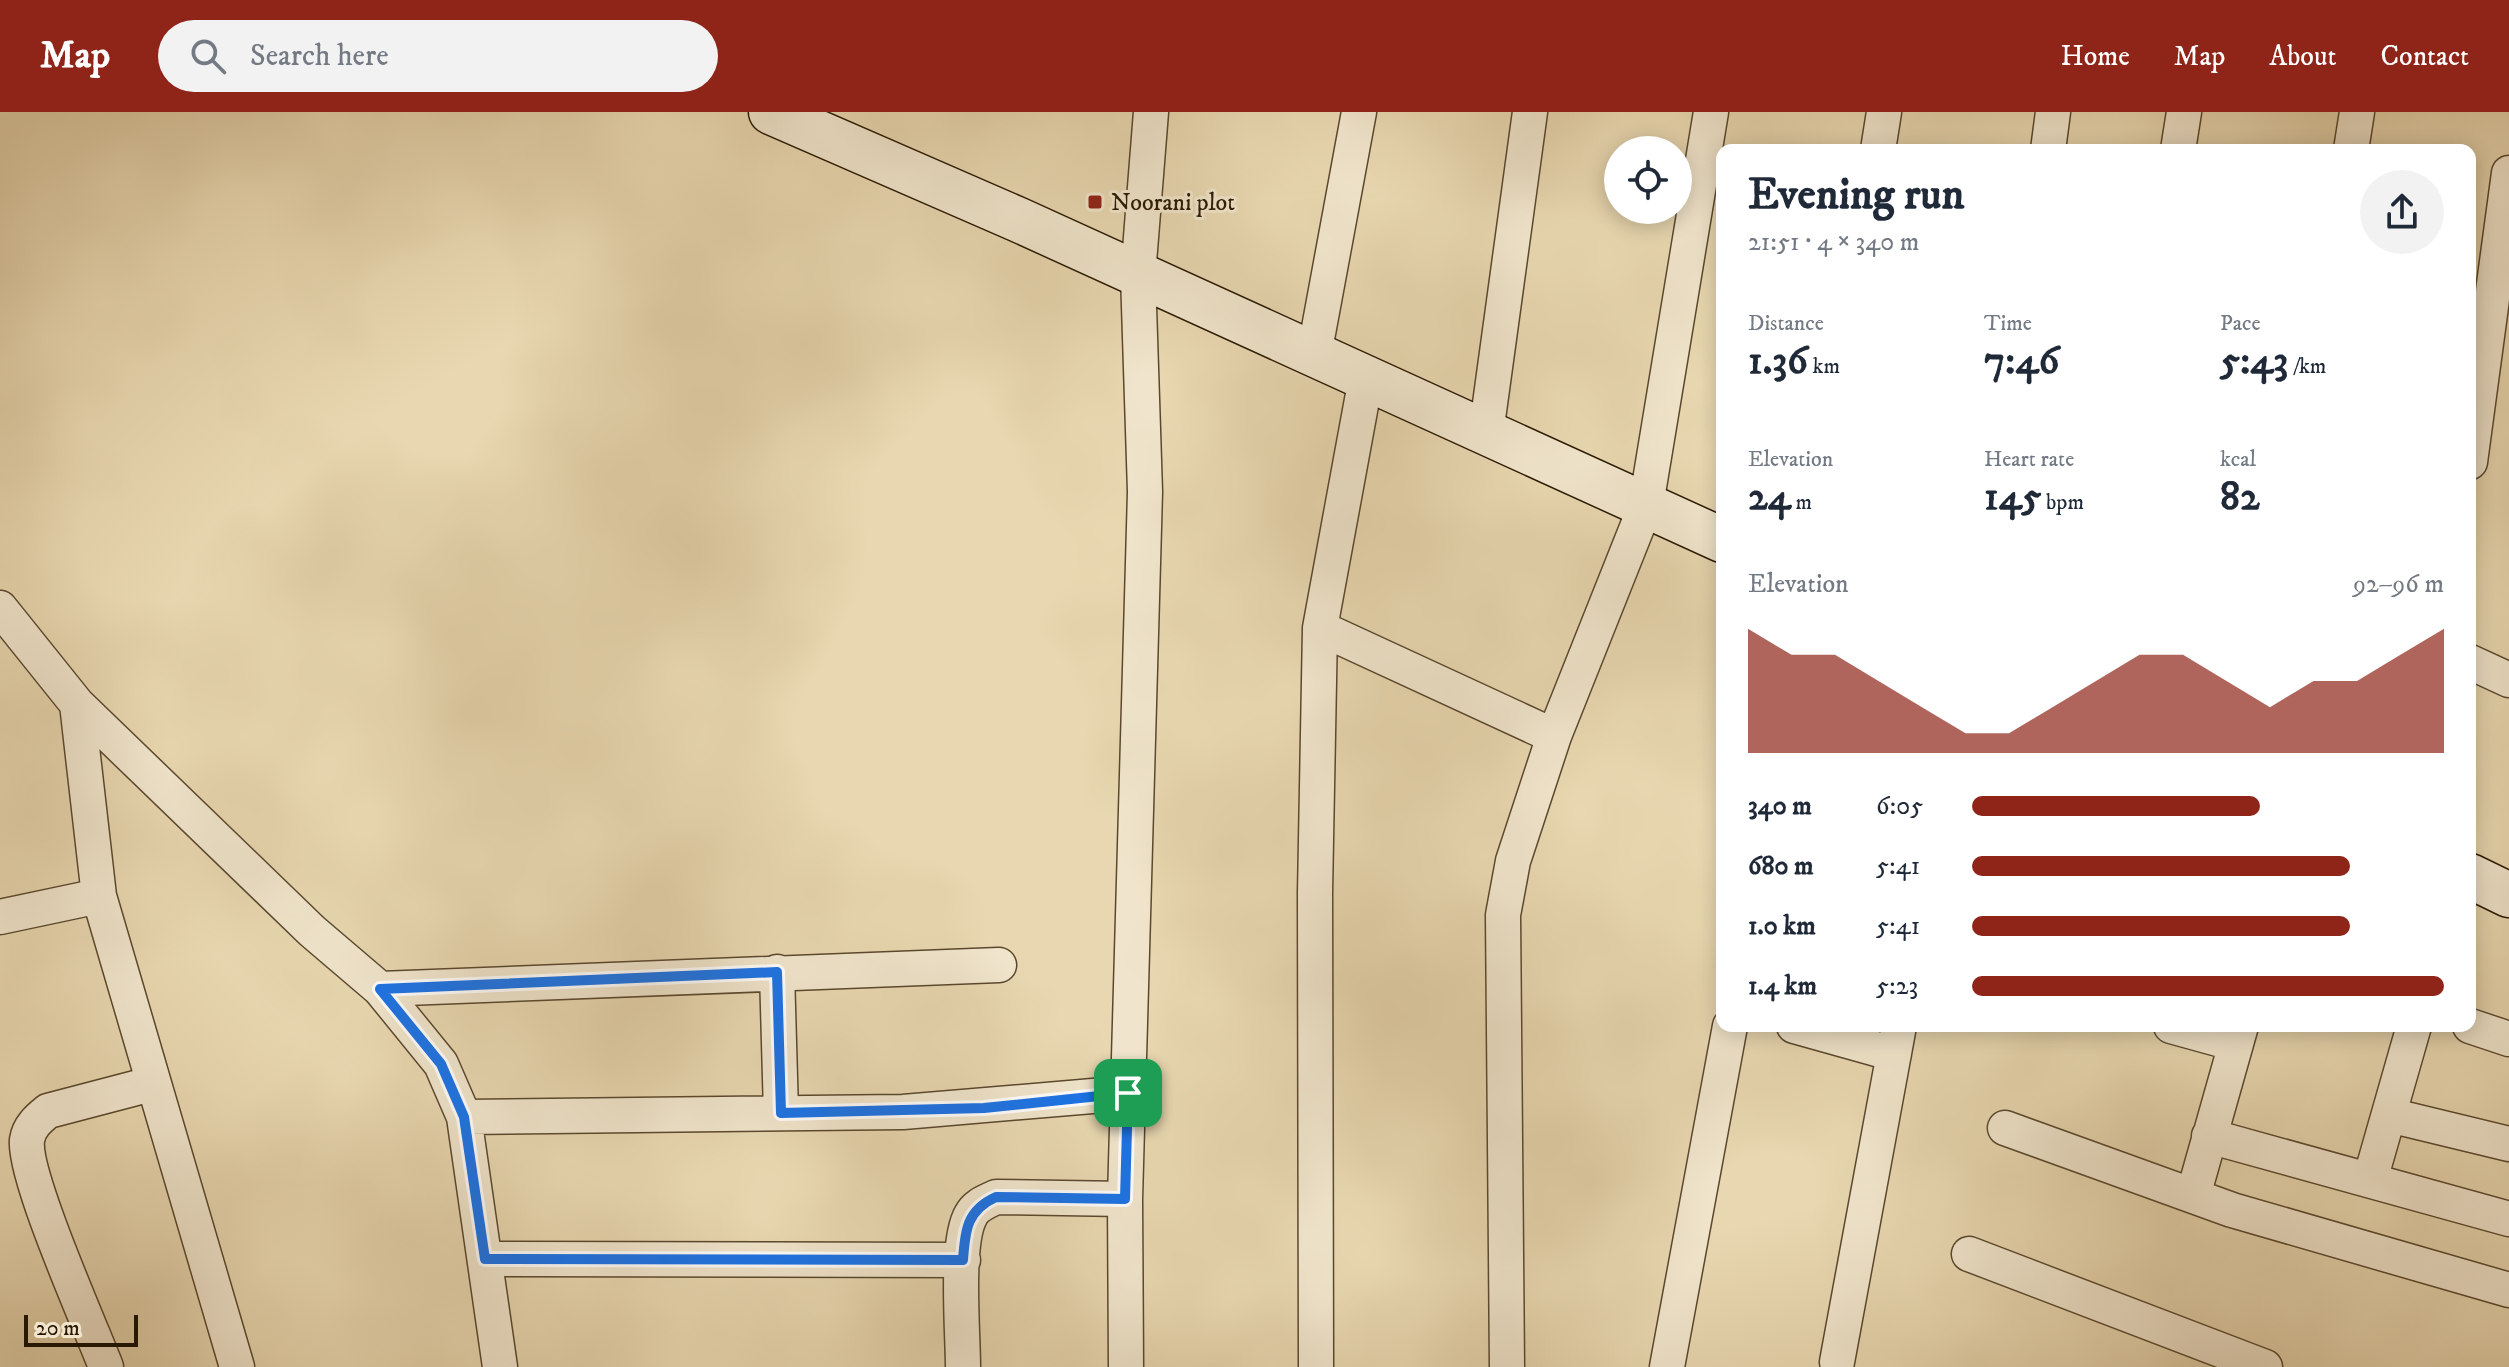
<!DOCTYPE html>
<meta charset="utf-8">
<style>
:root{--surface:#fff;--page:#f2f2f3;--text:#1f2937;--muted:#747a83;--accent:#8f2418}
body{margin:0;font-family:"IM FELL DW Pica",serif;background:var(--page);color:var(--text);height:100vh;display:flex;flex-direction:column;font-size:30px;white-space:nowrap}
*{box-sizing:border-box;margin:0}
p{font-size:26px;color:var(--muted)}
.icon{flex:none;width:44px;height:44px;fill:none;stroke:currentColor;stroke-width:2;stroke-linecap:round;stroke-linejoin:round}
.map{position:relative;flex:1;overflow:hidden}
.details{position:absolute;left:1716px;top:32px;width:760px;height:888px;display:flex;flex-direction:column;background:var(--surface);border-radius:16px;box-shadow:0 4px 20px #0003}
.details>*{flex:none}
.controls{position:absolute;left:1604px;top:24px;display:grid;gap:16px}
.controls a{display:grid;place-items:center;width:88px;height:88px;border-radius:50%;background:var(--surface);box-shadow:0 4px 20px #0003;font-size:40px}
.scale{position:absolute;left:24px;bottom:20px;width:114px;box-sizing:border-box;padding-left:8px;border:4px solid #2a1902;border-top:0;font-size:22px;line-height:28px;white-space:nowrap;color:#2a1902;-webkit-text-stroke:6px #f0e5cc;paint-order:stroke}
.pin{position:absolute;display:grid;place-items:center;width:68px;height:68px;color:#fff;margin:-34px;border-radius:16px;box-shadow:0 4px 12px #0006}
.round{display:grid;place-items:center;flex:none;width:84px;height:84px;border-radius:42px;background:var(--page)}
.head{display:flex;align-items:center;justify-content:space-between;height:136px;padding:0 32px}
h1{font-size:44px;font-weight:700;line-height:60px}
.figures{display:grid;grid-template-columns:repeat(3,1fr);gap:12px;height:136px;padding:8px 32px}
.figures div{display:grid;align-content:center}
.figures b{font-size:40px;font-weight:700}
.figures small{font-size:22px;font-weight:400}
.figures p{font-size:22px}
.chart{height:224px;padding:16px 32px}
.chart p{display:flex;justify-content:space-between}
.chart svg{width:100%;height:144px;margin-top:8px;fill:var(--accent);opacity:.7}
ul{padding:0 32px;list-style:none;font-size:26px}
li{display:grid;grid-template-columns:128px 96px 1fr;align-items:center;height:60px}
li i{height:20px;border-radius:10px;background:var(--accent)}
header{display:flex;align-items:center;gap:48px;box-sizing:border-box;height:112px;padding:0 40px;background:var(--accent);color:#fff}
header strong{font-size:38px}
nav{display:flex;gap:44px;margin-inline-start:auto;font-size:28px}
.search{width:560px;height:72px;background:var(--page);display:flex;align-items:center;gap:20px;box-sizing:border-box;padding:0 28px;border-radius:44px;color:var(--muted);font-size:30px}
.map>svg:first-child{display:block}
.lines{fill:none;stroke-linecap:round;stroke-linejoin:round}
.street-casing{stroke:#5a482e;stroke-width:37}
.secondary-casing{stroke:#2a1902;stroke-width:47}
.street{stroke:#f0e5cc;stroke-width:34}
.secondary{stroke:#f0e5cc;stroke-width:44}
.route-casing{stroke:#fff;stroke-width:16}
.route{stroke:#1a73e8;stroke-width:10}
.poi-dot{fill:#8f2418;stroke:#f0e5cc;stroke-width:3}
.labels{text-anchor:middle;stroke-width:6;stroke-linejoin:round;paint-order:stroke}
.poi-label{font-size:24px;fill:#2a1902;stroke:#f0e5cc;text-anchor:start}
</style>
<header>
<strong>Map</strong>
<div class="search"><svg class="icon" aria-label="search" viewBox="0 0 24 24"><circle cx="10" cy="10" r="6"/><path d="M15 15l6 6"/></svg>Search here</div>
<nav><a>Home</a><a>Map</a><a>About</a><a>Contact</a></nav>
</header>
<div class="map">
<svg width="2509" height="1255" viewBox="0 0 2509 1255">
<rect width="100%" height="100%" fill="#e8d7b0"/>
<filter id="stains"><feTurbulence type="fractalNoise" baseFrequency=".0025" numOctaves="4"/><feColorMatrix values="0 0 0 0 .2 0 0 0 0 .09 0 0 0 0 .02 0 0 0 .5 -.17"/></filter>
<radialGradient id="worn" r=".72"><stop offset=".6" stop-color="#630" stop-opacity="0"/><stop offset="1" stop-color="#630" stop-opacity=".3"/></radialGradient>
<g class="lines">
<g class="street-casing">
<path id="street" d="M 1878,38 L 1884,0
M 2048,38 L 2053,0
M 2178,38 L 2184,0
M 2351,38 L 2357,0
M 1314,243 L 1359,0
M 1486,321 L 1530,0
M 2470,350 L 2509,61
M 0,496 L 77,592 L 312,819 L 380,877 L 441,952 L 464,1005 L 500,1255
M 1320,516 L 1554,624
M 2470,550 L 2509,568
M 77,592 L 99,784 L 237,1255
M 0,805 L 99,784
M 777,860 L 781,1001
M 380,877 L 999,853
M 1794,914 L 1894,942
M 2171,914 L 2236,932
M 2470,914 L 2509,927
M 2389,1003 L 2509,1032
M 464,1005 L 903,1000 L 1128,981
M 2005,1016 L 2232,1098 L 2509,1178
M 2209,1024 L 2509,1107
M 2370,1068 L 2414,914
M 2193,1084 L 2241,914
M 1969,1142 L 2265,1255
M 485,1147 L 963,1148
M 1837,1250 L 1899,914
M 106,1255 C 90,1213 23,1064 27,1028 C 29,1015 38,1007 48,999 L 151,972
M 963,1255 C 963,1221 955,1130 971,1103 C 976,1093 986,1090 996,1085 L 1125,1087
M 1126,1255 L 1125,1087 L 1145,380 L 1138,163 L 1151,0
M 1316,1255 L 1315,781 L 1320,516 L 1366,266
M 1507,1255 L 1503,803 L 1513,749 L 1554,624 L 1646,393 L 1711,0
M 1667,1255 L 1730,914"/>
</g>
<g class="secondary-casing">
<path id="secondary" d="M 771,0 L 1019,108 L 1722,428
M 2470,764 L 2509,783"/>
</g>
<use href="#street" class="street"/>
<use href="#secondary" class="secondary"/>
</g>
<g class="lines">
<g class="route-casing">
<path id="route" d="M 777,860 L 781,1001 L 984,996 L 1128,981 L 1125,1087 L 996,1085 C 967,1098 965,1118 963,1148 L 485,1147 L 464,1005 L 441,952 L 380,877 Z"/>
</g>
<use href="#route" class="route"/>
</g>
<rect class="poi-dot" x="1087" y="82" width="16" height="16" rx="4"/>
<g class="labels">
<g class="poi-label">
<text x="1111" y="98">Noorani plot</text>
</g>
</g>
<rect width="100%" height="100%" filter="url(#stains)"/>
<rect width="100%" height="100%" fill="url(#worn)"/>
</svg>
<div class="controls">
<a><svg class="icon" aria-label="locate" viewBox="0 0 24 24"><circle cx="12" cy="12" r="6"/><path d="M12 2v4M12 18v4M2 12h4M18 12h4"/></svg></a>
</div>
<div class="scale">20 m</div>
<div class="pin" style="left:1128px;top:981px;background:#1e9e55"><svg class="icon" aria-label="arrive" viewBox="0 0 24 24"><path d="M6 21V4h12l-3 4 3 4H6"/></svg></div>
<section class="details">
<div class="head"><div><h1>Evening run</h1><p>21:51 · 4 × 340 m</p></div><a class="round"><svg class="icon" aria-label="share" viewBox="0 0 24 24"><path d="M12 15V3M7 8l5-5 5 5M5 13v7h14v-7"/></svg></a></div>
<div class="figures">
<div><p>Distance</p><b>1.36<small> km</small></b></div>
<div><p>Time</p><b>7:46</b></div>
<div><p>Pace</p><b>5:43<small> /km</small></b></div>
</div>
<div class="figures">
<div><p>Elevation</p><b>24<small> m</small></b></div>
<div><p>Heart rate</p><b>145<small> bpm</small></b></div>
<div><p>kcal</p><b>82</b></div>
</div>
<div class="chart"><p><span>Elevation</span>92–96 m</p>
<svg viewBox="0 0 160 44" preserveAspectRatio="none"><path d="M0 44V6L10 14L20 14L30 22L40 30L50 38L60 38L70 30L80 22L90 14L100 14L110 22L120 30L130 22L140 22L150 14L160 6V44z"/></svg>
</div>
<ul>
<li><b>340 m</b>6:05<i style="width:61%"></i></li>
<li><b>680 m</b>5:41<i style="width:80%"></i></li>
<li><b>1.0 km</b>5:41<i style="width:80%"></i></li>
<li><b>1.4 km</b>5:23<i style="width:100%"></i></li>
</ul>
</section>
</div>
